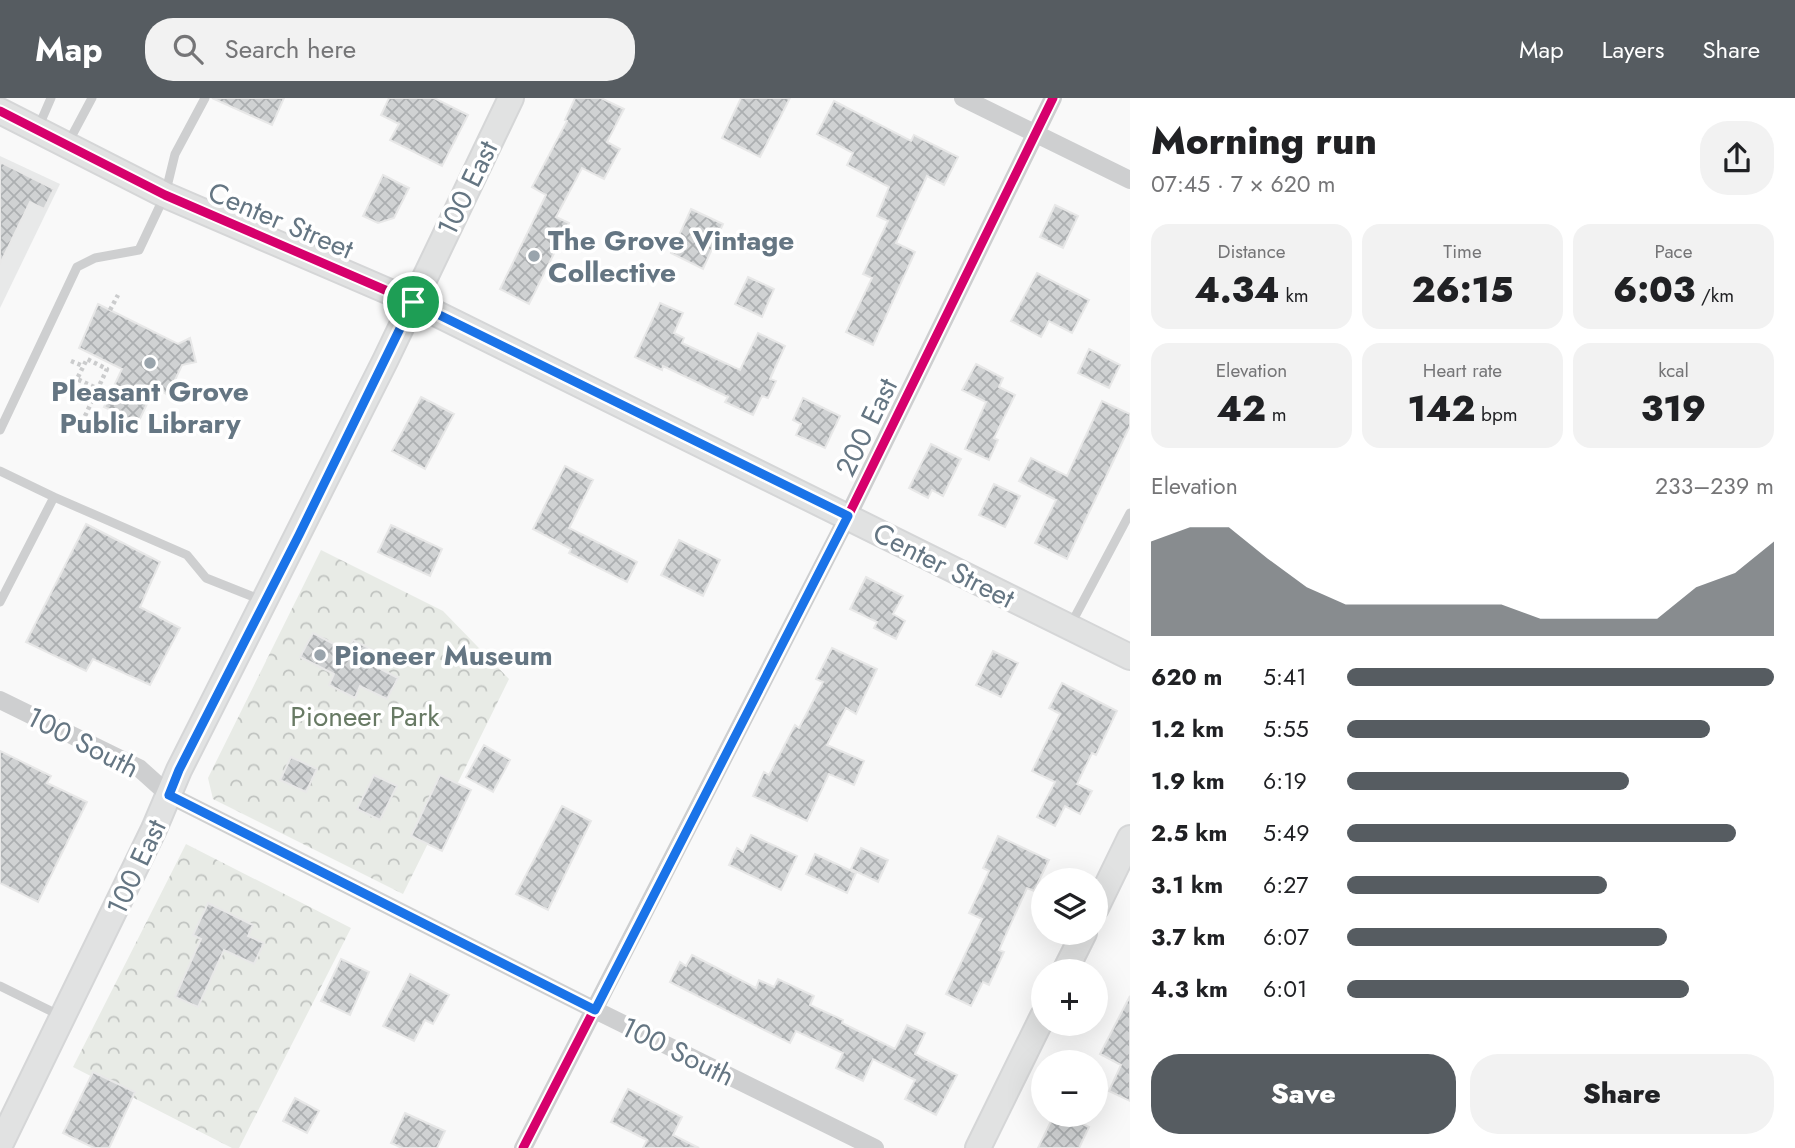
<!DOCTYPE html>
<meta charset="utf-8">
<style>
:root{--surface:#fff;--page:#f2f2f2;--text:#202124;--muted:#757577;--accent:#565c61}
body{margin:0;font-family:Jost,sans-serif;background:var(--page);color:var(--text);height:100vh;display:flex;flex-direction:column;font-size:26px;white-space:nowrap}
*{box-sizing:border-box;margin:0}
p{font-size:23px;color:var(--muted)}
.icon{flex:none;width:38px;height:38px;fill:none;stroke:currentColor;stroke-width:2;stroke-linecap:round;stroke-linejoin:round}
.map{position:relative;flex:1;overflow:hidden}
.panel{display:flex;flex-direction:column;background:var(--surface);width:665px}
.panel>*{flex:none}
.controls{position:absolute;left:1031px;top:770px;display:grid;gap:14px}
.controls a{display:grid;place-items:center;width:77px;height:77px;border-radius:50%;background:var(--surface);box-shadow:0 7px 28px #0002;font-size:35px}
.pin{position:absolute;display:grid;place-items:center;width:60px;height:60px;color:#fff;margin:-30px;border:4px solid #fff;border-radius:50%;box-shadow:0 2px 7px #0007}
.round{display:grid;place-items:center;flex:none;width:74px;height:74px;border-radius:28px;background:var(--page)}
.head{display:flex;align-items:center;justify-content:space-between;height:119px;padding:0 21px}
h1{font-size:38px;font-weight:800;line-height:52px}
.metrics{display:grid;grid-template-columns:repeat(3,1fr);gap:10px;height:119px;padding:7px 21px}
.metrics div{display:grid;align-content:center;border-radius:18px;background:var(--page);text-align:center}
.metrics b{font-size:35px;font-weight:800}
.metrics small{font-size:19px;font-weight:400}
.metrics p{font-size:19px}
.chart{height:196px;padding:14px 21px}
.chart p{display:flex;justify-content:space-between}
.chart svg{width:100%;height:126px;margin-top:7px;fill:var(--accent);opacity:.7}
.cta{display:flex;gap:14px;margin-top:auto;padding:14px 21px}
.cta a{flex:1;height:80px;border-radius:28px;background:var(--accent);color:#fff;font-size:28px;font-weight:800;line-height:80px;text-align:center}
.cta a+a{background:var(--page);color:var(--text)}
ul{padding:0 21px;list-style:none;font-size:23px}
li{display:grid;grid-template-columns:112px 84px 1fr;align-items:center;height:52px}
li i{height:18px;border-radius:9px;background:var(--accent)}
header{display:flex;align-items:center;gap:42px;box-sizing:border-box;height:98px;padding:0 35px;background:var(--accent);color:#fff}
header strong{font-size:33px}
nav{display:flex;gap:38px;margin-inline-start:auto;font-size:24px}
.search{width:490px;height:63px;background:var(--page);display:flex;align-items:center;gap:18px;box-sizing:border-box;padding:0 24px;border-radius:28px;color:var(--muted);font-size:26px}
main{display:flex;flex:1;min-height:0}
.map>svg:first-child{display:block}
.built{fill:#e8e9e9}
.park{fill:url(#park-crowns)}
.building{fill:url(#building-cross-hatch);stroke:#e8e8e8;stroke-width:2}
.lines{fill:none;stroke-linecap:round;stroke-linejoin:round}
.secondary-casing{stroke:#d5d6d7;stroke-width:28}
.path{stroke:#cbcccd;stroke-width:4.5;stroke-dasharray:3.5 3.5;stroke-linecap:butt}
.lane{stroke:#cecfd0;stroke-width:9}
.street{stroke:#cecfd0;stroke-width:18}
.secondary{stroke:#e1e2e2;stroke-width:24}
.cycleway-casing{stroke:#fff;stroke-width:13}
.cycleway{stroke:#d6006c;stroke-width:9}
.route-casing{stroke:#fff;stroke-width:14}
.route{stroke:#1a73e8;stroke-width:9}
.poi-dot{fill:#99a4ac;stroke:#fff;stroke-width:2.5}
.labels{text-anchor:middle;stroke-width:7;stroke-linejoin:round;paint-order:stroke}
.street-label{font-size:28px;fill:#657683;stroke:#fff}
.poi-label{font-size:28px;font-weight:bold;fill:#657683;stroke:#fff;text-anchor:start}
.park-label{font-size:28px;fill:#687a64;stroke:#fff}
</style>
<header>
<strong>Map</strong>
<div class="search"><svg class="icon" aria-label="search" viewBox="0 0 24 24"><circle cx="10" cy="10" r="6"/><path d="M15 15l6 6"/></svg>Search here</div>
<nav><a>Map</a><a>Layers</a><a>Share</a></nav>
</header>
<main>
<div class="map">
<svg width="1130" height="1050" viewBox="0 0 1130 1050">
<defs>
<pattern id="park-crowns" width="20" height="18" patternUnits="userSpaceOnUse" patternTransform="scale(1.75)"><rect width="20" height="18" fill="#e8ebe6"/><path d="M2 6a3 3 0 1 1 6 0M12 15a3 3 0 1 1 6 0" fill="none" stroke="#c0c3c0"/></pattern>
<pattern id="building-cross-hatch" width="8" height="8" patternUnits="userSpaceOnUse" patternTransform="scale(1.75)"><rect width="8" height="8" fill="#d0d2d3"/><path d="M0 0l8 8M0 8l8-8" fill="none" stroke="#acafb1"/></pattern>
</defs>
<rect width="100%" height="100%" fill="#f9f9f9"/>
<path class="built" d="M 0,58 L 60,86 L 0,210 Z"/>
<path class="park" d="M 321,452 L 443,513 L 509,581 L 403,796 L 213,701 L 208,680 Z
M 186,746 L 351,830 L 239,1050 L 232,1050 L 73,969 Z"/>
<path class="building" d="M 212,0 L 284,0 L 272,27 Z
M 389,0 L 434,0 L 468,17 L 442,68 L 390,42 L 399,26 L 381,17 Z
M 575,0 L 601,0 L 624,11 L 607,44 L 620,51 L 604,81 L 582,70 L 556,119 L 569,125 L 529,206 L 500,191 L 546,97 L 532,89 L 567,23 L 565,22 Z
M 741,0 L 790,0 L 760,59 L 722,40 Z
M 834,3 L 911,43 L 914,37 L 958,59 L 944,87 L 927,78 L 896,145 L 915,154 L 873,247 L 846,234 L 872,180 L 863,176 L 888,123 L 877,118 L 889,89 L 847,67 L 853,55 L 817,36 Z
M 0,64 L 54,91 L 44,111 L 30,104 L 0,166 Z
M 383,77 L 409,90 L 394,120 L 378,125 L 363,118 Z
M 1055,107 L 1078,118 L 1063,150 L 1040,139 Z
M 691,111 L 723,126 L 703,171 L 671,155 Z
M 1037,175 L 1089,202 L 1072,235 L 1049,223 L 1041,239 L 1011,223 Z
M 748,179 L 774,191 L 762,219 L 735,206 Z
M 660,205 L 683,215 L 674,235 L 684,240 L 682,245 L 740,272 L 758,235 L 785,248 L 770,281 L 776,283 L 768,300 L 762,298 L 753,317 L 725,304 L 728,299 L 663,268 L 662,272 L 635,259 Z
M 98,206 L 178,246 L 190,240 L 196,264 L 182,267 L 168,297 L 155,289 L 138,325 L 104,309 L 122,271 L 79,250 Z
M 1089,251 L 1120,267 L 1109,290 L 1078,275 Z
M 976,266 L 1003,280 L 999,289 L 1015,297 L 994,340 L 998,342 L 989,362 L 965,351 L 986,304 L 962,292 Z
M 421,299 L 454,316 L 425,371 L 392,353 Z
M 803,300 L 840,318 L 825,350 L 796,337 L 801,326 L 793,322 Z
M 1102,303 L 1130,316 L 1130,328 L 1067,461 L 1035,445 L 1056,402 L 1019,383 L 1031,360 L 1067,378 Z
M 931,346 L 961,361 L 943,398 L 932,392 L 928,400 L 909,390 Z
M 565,368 L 593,382 L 569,430 L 637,464 L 627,484 L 569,455 L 571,451 L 533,431 Z
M 994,386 L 1020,398 L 1005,429 L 979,417 Z
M 86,426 L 160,464 L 140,509 L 180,530 L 150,587 L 93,561 L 86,573 L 26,544 Z
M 391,427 L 442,451 L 430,478 L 378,454 Z
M 679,442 L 720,462 L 703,498 L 661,477 Z
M 866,479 L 903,498 L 893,516 L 905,523 L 896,541 L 874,530 L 877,524 L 850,511 Z
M 313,535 L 347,553 L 353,542 L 377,554 L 371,566 L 398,580 L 387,601 L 360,588 L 355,600 L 329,587 L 334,576 L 300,559 Z
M 832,550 L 877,571 L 856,616 L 846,610 L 827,647 L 864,663 L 854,687 L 829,676 L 807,723 L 753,698 L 764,674 L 769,677 L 795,627 L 799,630 L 823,584 L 816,581 Z
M 993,553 L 1018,565 L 1001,599 L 976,587 Z
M 1062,585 L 1117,613 L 1096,657 L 1092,655 L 1077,686 L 1092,693 L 1080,716 L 1065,708 L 1055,728 L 1037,719 L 1055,684 L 1032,673 L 1060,616 L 1049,610 Z
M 484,647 L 510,662 L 493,694 L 466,679 Z
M 0,653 L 51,678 L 47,685 L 87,704 L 38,804 L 0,785 Z
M 291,659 L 317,671 L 306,694 L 280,682 Z
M 374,677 L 397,688 L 380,722 L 357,711 Z
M 440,677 L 471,692 L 442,753 L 411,738 Z
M 562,708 L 591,723 L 548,812 L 516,796 Z
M 751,737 L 797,758 L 781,792 L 729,767 L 737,750 L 743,754 Z
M 998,738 L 1049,762 L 1034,793 L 1027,790 L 999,852 L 1004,854 L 989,887 L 983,884 L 971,908 L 946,896 L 982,821 L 969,815 L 989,773 L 983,770 Z
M 861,750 L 888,762 L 878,784 L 851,771 Z
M 815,756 L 856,775 L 847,795 L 806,776 Z
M 208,805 L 253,827 L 248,838 L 264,845 L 254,866 L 224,852 L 198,909 L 175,899 L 201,841 L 193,837 Z
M 692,857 L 756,890 L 759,882 L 774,889 L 778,881 L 814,898 L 810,907 L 843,922 L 842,925 L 895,951 L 907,927 L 925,935 L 915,956 L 957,977 L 936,1017 L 905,1001 L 915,982 L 873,961 L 863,983 L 836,970 L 843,955 L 796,933 L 790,945 L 670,884 L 680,864 L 686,868 Z
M 341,861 L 369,874 L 350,917 L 321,903 Z
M 410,876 L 449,897 L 433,926 L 425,922 L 414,943 L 383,928 Z
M 1130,898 L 1130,1003 L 1109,993 L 1121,967 L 1100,956 Z
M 93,974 L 135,994 L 109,1050 L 94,1050 L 63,1035 Z
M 628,991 L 682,1019 L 673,1037 L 699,1050 L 643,1050 L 647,1042 L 611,1024 Z
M 295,1000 L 319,1013 L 307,1035 L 283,1023 Z
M 405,1015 L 445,1033 L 437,1050 L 402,1050 L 391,1045 Z
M 1054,1017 L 1063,1017 L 1089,1029 L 1079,1050 L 1038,1050 Z"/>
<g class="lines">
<g class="secondary-casing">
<path id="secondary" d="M 0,13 L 165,97 L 413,204 L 1130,559
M 1096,810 L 1130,740
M 1065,873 L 1084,835
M 0,1047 L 154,731 L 179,672 L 385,263 L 511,0
M 978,1050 L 1043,918"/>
</g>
<path class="path" d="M 110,212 L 118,197
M 71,263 L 83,268
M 85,318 L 107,271 L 87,261 L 77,281 L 98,291
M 116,332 L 122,318"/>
<path class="lane" d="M 38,30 L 51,0
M 68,45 L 92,0
M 0,332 L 77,169 L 95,160 L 139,152 L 165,97 L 175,56 L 205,0
M 0,373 L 54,399
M 0,504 L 54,399 L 187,457 L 206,480 L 264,503
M 1070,528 L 1130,415
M 0,888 L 61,918"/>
<path class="street" d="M 963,0 L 1130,82
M 0,602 L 139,670 L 169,697 L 595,912 L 875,1050
M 523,1050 L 848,418 L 1053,0"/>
<use href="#secondary" class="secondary"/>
<g class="cycleway-casing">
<path id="cycleway" d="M 0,13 L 165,97 L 413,204 L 848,418
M 523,1050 L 848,418 L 1053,0"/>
</g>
<use href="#cycleway" class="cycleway"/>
</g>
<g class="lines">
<g class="route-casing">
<path id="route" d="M 413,204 L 848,418 L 595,912 L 169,697 L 179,672 L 299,437 Z"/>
</g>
<use href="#route" class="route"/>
</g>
<g class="poi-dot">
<circle cx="534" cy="158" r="7"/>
<circle cx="150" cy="265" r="7"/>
<circle cx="320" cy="557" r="7"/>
</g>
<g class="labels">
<g class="street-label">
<text transform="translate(467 90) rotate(-64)" y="10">100 East</text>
<text transform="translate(281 122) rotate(23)" y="10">Center Street</text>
<text transform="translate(866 329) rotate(-64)" y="10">200 East</text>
<text transform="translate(944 467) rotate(27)" y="10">Center Street</text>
<text transform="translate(83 644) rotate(27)" y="10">100 South</text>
<text transform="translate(136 769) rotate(-65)" y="10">100 East</text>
<text transform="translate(678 953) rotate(26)" y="10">100 South</text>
</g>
<g class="poi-label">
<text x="548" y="152">The Grove Vintage<tspan x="548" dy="32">Collective</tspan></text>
<text x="150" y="303" text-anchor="middle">Pleasant Grove<tspan x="150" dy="32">Public Library</tspan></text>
<text x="334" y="567">Pioneer Museum</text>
</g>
<g class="park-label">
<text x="365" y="628">Pioneer Park</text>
</g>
</g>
</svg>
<div class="controls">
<a><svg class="icon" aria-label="layers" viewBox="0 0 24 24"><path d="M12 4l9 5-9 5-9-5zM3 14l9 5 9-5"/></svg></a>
<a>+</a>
<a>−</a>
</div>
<div class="pin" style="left:413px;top:204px;background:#1e9e55"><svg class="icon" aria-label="arrive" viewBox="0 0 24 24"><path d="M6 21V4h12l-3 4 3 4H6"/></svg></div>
</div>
<section class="panel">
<div class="head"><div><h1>Morning run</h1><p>07:45 · 7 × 620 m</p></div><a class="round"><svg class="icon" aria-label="share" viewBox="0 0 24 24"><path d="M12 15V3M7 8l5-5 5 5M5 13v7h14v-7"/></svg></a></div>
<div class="metrics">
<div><p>Distance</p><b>4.34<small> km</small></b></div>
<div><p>Time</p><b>26:15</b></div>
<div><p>Pace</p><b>6:03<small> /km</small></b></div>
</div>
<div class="metrics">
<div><p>Elevation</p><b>42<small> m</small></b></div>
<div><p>Heart rate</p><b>142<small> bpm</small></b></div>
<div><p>kcal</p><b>319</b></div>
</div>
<div class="chart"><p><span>Elevation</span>233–239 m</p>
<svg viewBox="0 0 160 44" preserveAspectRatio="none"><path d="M0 44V11L10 6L20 6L30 17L40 27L50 33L60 33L70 33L80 33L90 33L100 38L110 38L120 38L130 38L140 27L150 22L160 11V44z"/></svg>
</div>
<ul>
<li><b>620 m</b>5:41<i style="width:100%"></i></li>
<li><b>1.2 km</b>5:55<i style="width:85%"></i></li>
<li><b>1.9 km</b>6:19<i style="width:66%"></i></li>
<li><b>2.5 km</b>5:49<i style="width:91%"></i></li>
<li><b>3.1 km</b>6:27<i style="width:61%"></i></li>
<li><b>3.7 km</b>6:07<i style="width:75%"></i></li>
<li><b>4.3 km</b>6:01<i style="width:80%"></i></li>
</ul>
<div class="cta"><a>Save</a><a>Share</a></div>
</section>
</main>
